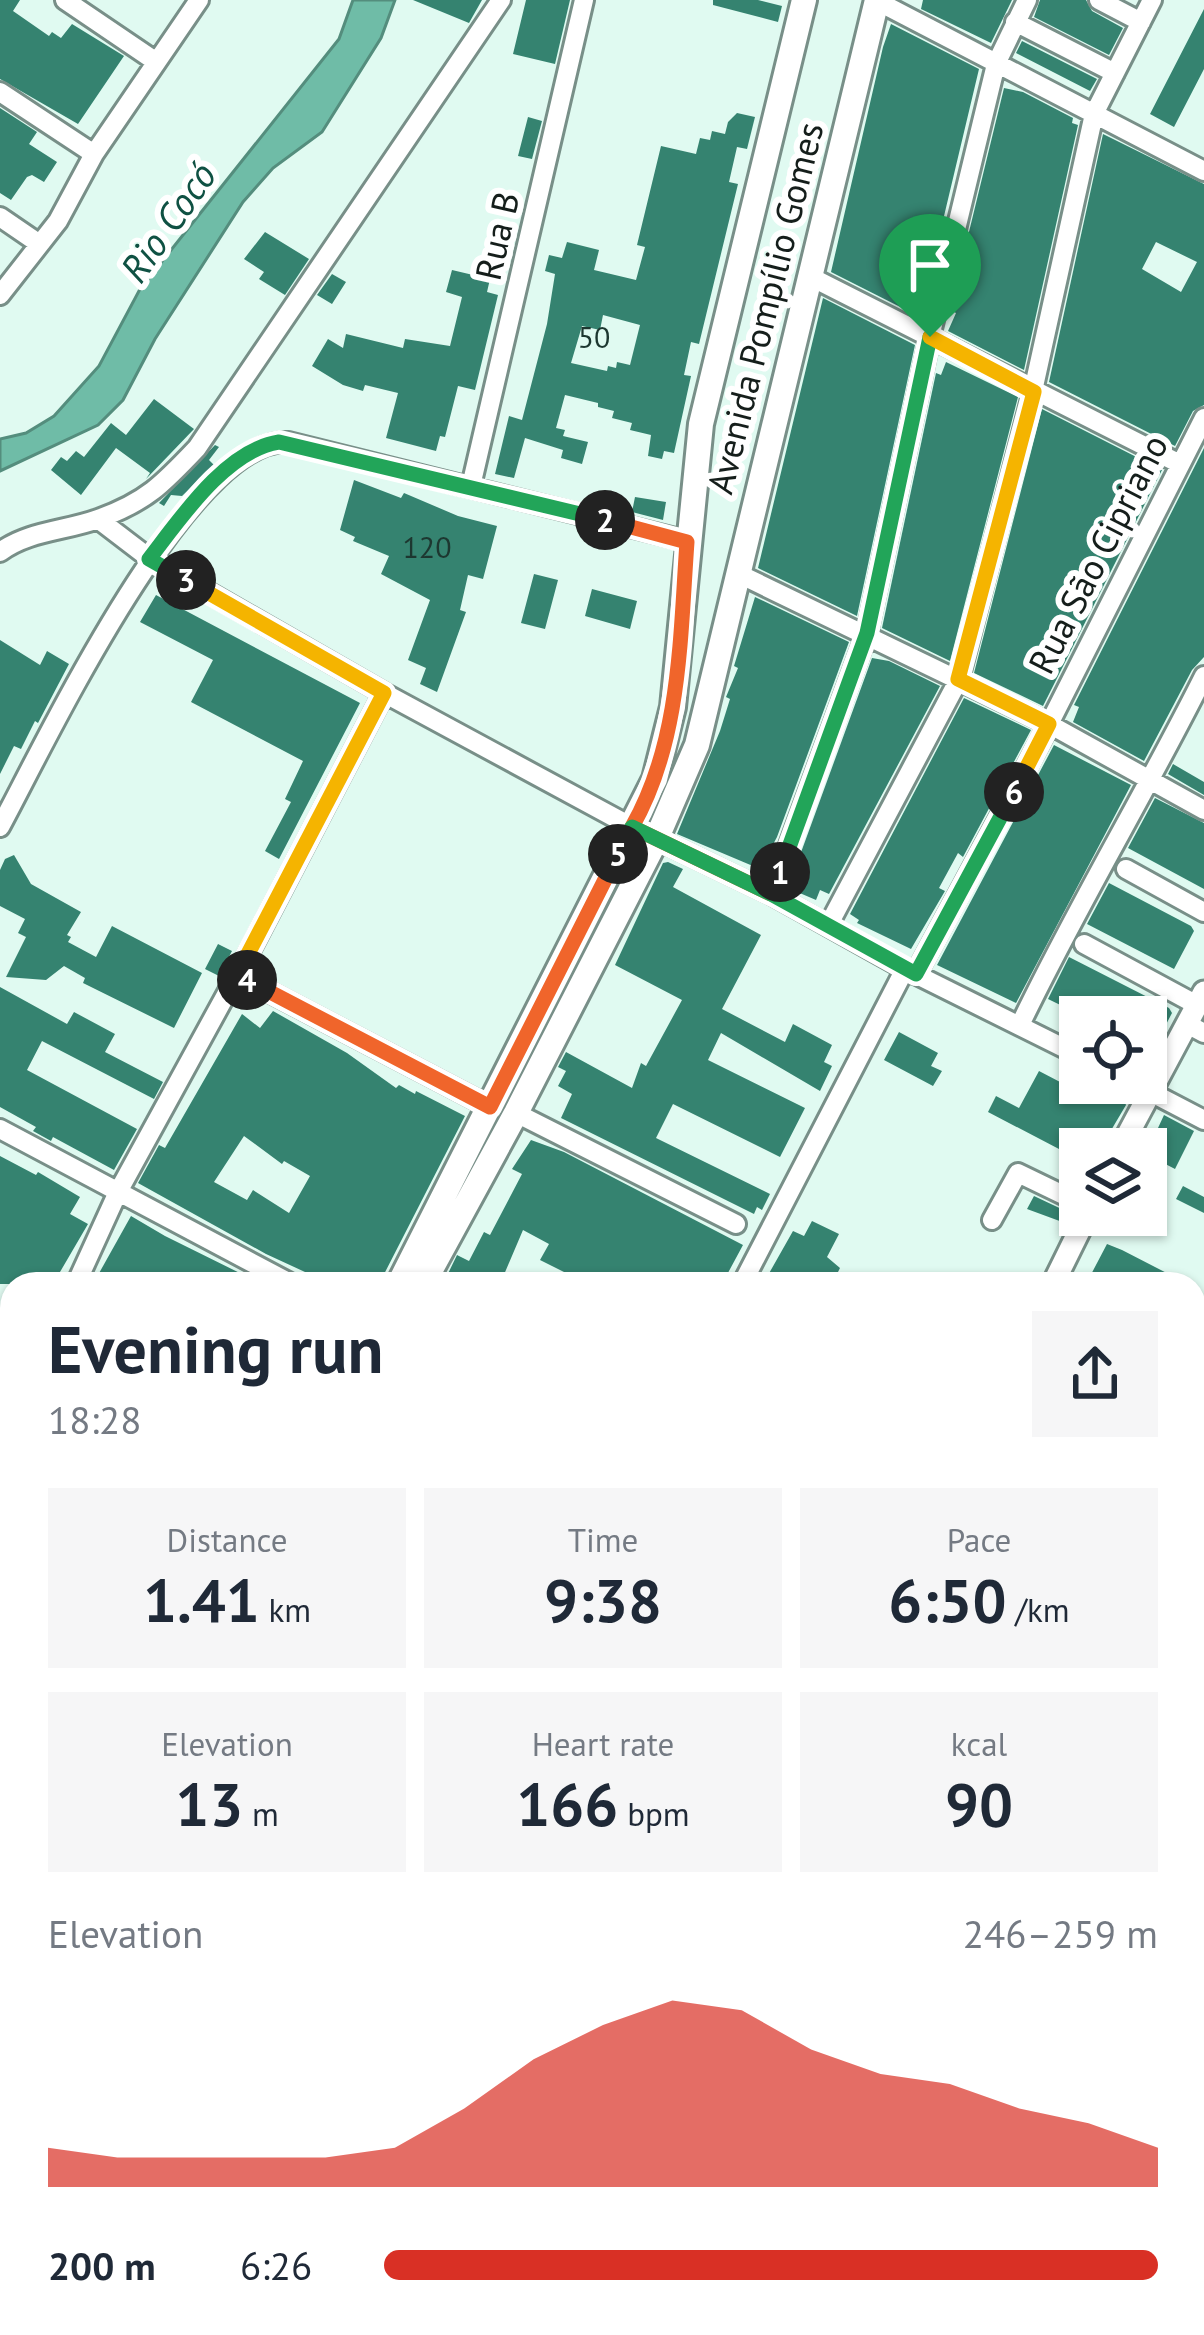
<!DOCTYPE html>
<meta charset="utf-8">
<style>
:root{--surface:#fff;--page:#f6f6f7;--text:#1f2937;--muted:#747a83;--accent:#d93025}
body{margin:0;font-family:"PT Sans",sans-serif;background:var(--page);color:var(--text);height:100vh;display:flex;flex-direction:column;font-size:45px;white-space:nowrap}
*{box-sizing:border-box;margin:0}
p{font-size:39px;color:var(--muted)}
.icon{flex:none;width:66px;height:66px;fill:none;stroke:currentColor;stroke-width:2;stroke-linecap:round;stroke-linejoin:round}
.map{position:relative;flex:1;overflow:hidden}
.details{position:absolute;left:0px;top:1272px;width:1206px;height:1065px;display:flex;flex-direction:column;background:var(--surface);border-radius:36px 36px 0 0;box-shadow:0 3px 9px #0004}
.details>*{flex:none}
.fabs{position:absolute;left:1059px;top:996px;display:grid;gap:24px}
.fabs a{display:grid;place-items:center;width:108px;height:108px;border-radius:0px;background:var(--surface);box-shadow:0 3px 9px #0004;font-size:60px}
.pin{position:absolute;display:grid;place-items:center;width:102px;height:102px;color:#fff;margin:-123px -51px;border-radius:50% 50% 50% 0;rotate:-45deg;box-shadow:0 0 12px #0007}
.pin .icon{rotate:45deg}
.km{position:absolute;width:60px;height:60px;margin:-30px;border-radius:50%;background:#222;color:#fff;font-size:33px;line-height:60px;text-align:center}
.round{display:grid;place-items:center;flex:none;width:126px;height:126px;border-radius:0px;background:var(--page)}
.headline{display:flex;align-items:center;justify-content:space-between;height:204px;padding:0 48px}
h1{font-size:66px;font-weight:800;line-height:90px}
.figures{display:grid;grid-template-columns:repeat(3,1fr);gap:18px;height:204px;padding:12px 48px}
.figures div{display:grid;align-content:center;border-radius:0px;background:var(--page);text-align:center}
.figures b{font-size:60px;font-weight:800}
.figures small{font-size:33px;font-weight:400}
.figures p{font-size:33px}
.chart{height:336px;padding:24px 48px}
.chart p{display:flex;justify-content:space-between}
.chart svg{width:100%;height:216px;margin-top:12px;fill:var(--accent);opacity:.7}
ul{padding:0 48px;list-style:none;font-size:39px}
li{display:grid;grid-template-columns:192px 144px 1fr;align-items:center;height:90px}
li i{height:30px;border-radius:15px;background:var(--accent)}
.map>svg:first-child{display:block}
.green{fill:#a2d9c8}
.water{fill:#6fbca7;stroke:#548d7d;stroke-width:3}
.building{fill:#358370;fill-rule:evenodd}
.lines{fill:none;stroke-linecap:round;stroke-linejoin:round}
.minor-casing{stroke:#788f88;stroke-width:24}
.tertiary-casing{stroke:#788f88;stroke-width:27}
.secondary-casing{stroke:#788f88;stroke-width:30}
.primary-casing{stroke:#788f88;stroke-width:33}
.minor{stroke:#fff;stroke-width:18}
.tertiary{stroke:#fff;stroke-width:21}
.secondary{stroke:#fff;stroke-width:24}
.primary{stroke:#fff;stroke-width:27}
.split-1-casing{stroke:#fff;stroke-width:24}
.split-2-casing{stroke:#fff;stroke-width:24}
.split-3-casing{stroke:#fff;stroke-width:24}
.split-4-casing{stroke:#fff;stroke-width:24}
.split-5-casing{stroke:#fff;stroke-width:24}
.split-6-casing{stroke:#fff;stroke-width:24}
.split-7-casing{stroke:#fff;stroke-width:24}
.split-1{stroke:#22a559;stroke-width:15}
.split-2{stroke:#f0652b;stroke-width:15}
.split-3{stroke:#22a559;stroke-width:15}
.split-4{stroke:#f5b400;stroke-width:15}
.split-5{stroke:#f0652b;stroke-width:15}
.split-6{stroke:#22a559;stroke-width:15}
.split-7{stroke:#f5b400;stroke-width:15}
.labels{text-anchor:middle;stroke-width:12;stroke-linejoin:round;paint-order:stroke}
.number-label{font-size:30px;fill:#1d3730}
.street-label{font-size:36px;fill:#151e1b;stroke:#fff}
.water-label{font-size:39px;font-style:italic;fill:#0f5143;stroke:#fff}
</style>
<div class="map">
<svg width="1204" height="2335" viewBox="0 0 1204 2335">
<rect width="100%" height="100%" fill="#e0faf1"/>
<path class="green" d="M 1204,1668 L 1204,1736 L 1194,1731 L 1194,1688 Z
M 1194,1766 L 1204,1772 L 1204,1862 L 1194,1857 Z"/>
<path class="water" d="M 353,0 L 395,0 L 381,38 L 322,132 L 273,168 L 243,202 L 155,339 L 123,400 L 98,425 L 0,471 L 0,439 L 26,433 L 54,416 L 99,366 L 140,289 L 339,39 Z"/>
<path class="building" d="M 0,0 L 20,0 L 13,11 L 49,36 L 52,32 L 61,38 L 72,24 L 124,56 L 78,124 L 0,79 Z
M 413,0 L 482,0 L 469,23 Z
M 526,0 L 570,0 L 555,64 L 513,54 Z
M 713,0 L 758,0 L 782,6 L 778,22 L 713,5 Z
M 923,0 L 1012,0 L 991,43 L 921,9 Z
M 1040,0 L 1086,0 L 1092,11 L 1123,28 L 1109,55 L 1034,17 Z
M 1204,9 L 1204,69 L 1174,127 L 1150,114 Z
M 891,24 L 979,69 L 920,317 L 831,272 L 883,47 Z
M 1022,41 L 1097,79 L 1090,91 L 1016,53 Z
M 1004,88 L 1023,92 L 1073,118 L 1072,123 L 1078,125 L 1024,370 L 948,331 L 956,313 L 950,310 Z
M 0,108 L 37,132 L 29,144 L 57,162 L 44,182 L 32,175 L 27,177 L 11,200 L 0,193 Z
M 737,113 L 755,117 L 747,149 L 737,147 L 729,182 L 738,184 L 699,344 L 691,342 L 684,375 L 691,376 L 674,453 L 664,451 L 662,459 L 648,456 L 651,435 L 630,430 L 632,423 L 612,418 L 614,411 L 598,407 L 598,403 L 565,395 L 556,428 L 565,430 L 563,436 L 588,442 L 582,464 L 561,458 L 563,450 L 525,438 L 514,478 L 495,474 L 509,416 L 522,420 L 547,324 L 555,274 L 545,271 L 549,255 L 562,258 L 567,242 L 599,250 L 594,270 L 636,280 L 645,247 L 637,245 L 661,146 L 696,154 L 700,138 L 710,140 L 712,131 L 725,134 L 728,122 ZM 603,315 L 640,325 L 630,365 L 617,362 L 616,368 L 608,366 L 607,371 L 571,363 L 582,326 L 600,330 Z
M 528,117 L 542,121 L 532,159 L 518,156 Z
M 1103,134 L 1204,184 L 1204,405 L 1193,411 L 1175,446 L 1049,382 ZM 1156,242 L 1197,262 L 1181,292 L 1142,269 Z
M 265,232 L 309,259 L 285,295 L 259,279 L 264,272 L 244,259 Z
M 452,270 L 490,279 L 487,292 L 498,295 L 475,390 L 458,386 L 445,437 L 440,436 L 436,451 L 386,438 L 398,393 L 365,385 L 363,391 L 343,385 L 312,366 L 328,339 L 343,348 L 346,334 L 403,348 L 405,339 L 450,346 L 462,297 L 446,292 Z
M 332,274 L 346,282 L 332,304 L 317,295 Z
M 823,298 L 915,345 L 857,616 L 758,568 Z
M 946,362 L 1018,397 L 950,661 L 882,628 L 936,373 L 941,375 Z
M 154,399 L 194,429 L 146,479 L 150,473 L 116,448 L 81,495 L 51,470 L 61,457 L 67,461 L 76,451 L 84,457 L 111,423 L 126,435 Z
M 1042,409 L 1162,470 L 1043,706 L 974,673 Z
M 215,445 L 219,447 L 209,460 L 214,465 L 182,496 L 171,495 L 164,506 L 159,503 Z
M 1204,448 L 1204,657 L 1192,670 L 1144,761 L 1073,722 L 1079,707 L 1074,705 Z
M 354,480 L 401,498 L 404,493 L 458,516 L 497,526 L 483,579 L 468,575 L 460,610 L 466,612 L 437,692 L 420,684 L 426,668 L 408,660 L 430,600 L 381,574 L 389,556 L 353,541 L 355,537 L 340,530 Z
M 635,497 L 666,502 L 663,520 L 632,512 Z
M 534,574 L 558,580 L 545,629 L 521,623 Z
M 592,589 L 637,601 L 630,629 L 585,616 Z
M 156,595 L 360,703 L 279,859 L 265,851 L 291,802 L 285,799 L 303,761 L 191,702 L 213,660 L 140,622 Z
M 755,597 L 849,642 L 777,837 L 760,869 L 677,834 L 720,731 L 730,699 L 726,697 L 738,668 L 734,666 Z
M 0,640 L 40,665 L 47,651 L 69,664 L 38,723 L 35,721 L 21,749 L 14,746 L 0,774 Z
M 872,658 L 889,661 L 940,686 L 829,894 L 820,890 L 816,900 L 788,888 Z
M 964,698 L 1031,730 L 963,857 L 958,853 L 939,888 L 945,891 L 911,949 L 857,923 L 859,920 L 850,914 Z
M 1054,745 L 1131,785 L 1016,1003 L 937,965 Z
M 1173,764 L 1204,782 L 1204,795 L 1168,774 Z
M 1155,798 L 1204,823 L 1204,889 L 1128,848 Z
M 14,855 L 31,884 L 81,912 L 67,935 L 71,937 L 68,942 L 96,957 L 112,926 L 202,973 L 174,1028 L 83,983 L 85,978 L 64,966 L 46,980 L 6,977 L 26,937 L 18,933 L 25,919 L 0,906 L 0,870 L 5,859 Z
M 668,862 L 683,869 L 673,887 L 761,935 L 722,1009 L 785,1042 L 793,1024 L 832,1045 L 824,1062 L 832,1066 L 820,1091 L 721,1033 L 708,1060 L 805,1108 L 780,1157 L 673,1104 L 656,1138 L 770,1194 L 762,1210 L 757,1207 L 754,1214 L 561,1118 L 572,1094 L 558,1086 L 566,1071 L 558,1067 L 566,1052 L 632,1088 L 641,1063 L 646,1066 L 682,1000 L 615,965 L 663,863 Z
M 1109,883 L 1191,926 L 1194,931 L 1174,969 L 1087,924 Z
M 218,944 L 232,951 L 219,976 L 205,969 Z
M 1069,957 L 1169,1008 L 1172,1013 L 1146,1063 L 1146,1017 L 1085,1017 L 1048,999 Z
M 0,987 L 67,1024 L 74,1012 L 115,1034 L 105,1052 L 163,1082 L 154,1099 L 42,1041 L 27,1070 L 137,1129 L 114,1170 L 53,1137 L 51,1141 L 33,1131 L 36,1127 L 0,1107 Z
M 273,1011 L 347,1053 L 396,1088 L 399,1085 L 415,1094 L 416,1091 L 465,1116 L 379,1284 L 331,1284 L 266,1254 L 138,1183 L 159,1145 L 165,1148 L 242,1014 L 260,1028 ZM 244,1136 L 282,1164 L 284,1161 L 310,1176 L 289,1213 L 253,1190 L 247,1200 L 214,1182 Z
M 899,1032 L 938,1053 L 931,1066 L 942,1071 L 933,1086 L 884,1060 Z
M 1039,1071 L 1062,1083 L 1099,1083 L 1122,1094 L 1126,1105 L 1100,1149 L 1080,1149 L 1080,1160 L 988,1112 L 996,1096 L 1019,1108 Z
M 1164,1115 L 1194,1131 L 1175,1169 L 1146,1154 Z
M 531,1140 L 564,1152 L 743,1245 L 722,1284 L 588,1284 L 540,1260 L 549,1244 L 523,1230 L 500,1284 L 443,1284 L 457,1255 L 469,1261 L 484,1232 L 490,1235 L 522,1174 L 512,1169 Z
M 0,1156 L 36,1175 L 38,1172 L 80,1197 L 70,1214 L 88,1224 L 53,1284 L 0,1284 Z
M 1183,1186 L 1204,1197 L 1204,1213 L 1176,1199 Z
M 1034,1196 L 1070,1213 L 1065,1223 L 1027,1209 Z
M 131,1216 L 165,1236 L 262,1284 L 93,1284 Z
M 812,1221 L 839,1234 L 827,1257 L 840,1268 L 832,1284 L 763,1284 L 793,1231 L 804,1236 Z
M 1107,1244 L 1122,1250 L 1188,1284 L 1086,1284 Z"/>
<g class="lines">
<g class="minor-casing">
<path id="minor" d="M 65,0 L 155,61
M 1099,0 L 1141,22
M 877,1 L 1204,171
M 1015,22 L 1115,73
M 0,92 L 94,154
M 0,217 L 38,243
M 809,276 L 1180,464
M 0,295 L 58,221 L 94,154 L 199,0
M 471,486 L 584,0
M 98,519 L 149,558 L 384,693 L 632,827 L 771,894 L 905,969 L 1080,1056
M 0,552 C 28,531 65,531 98,519 C 146,502 163,484 197,448 L 501,0
M 739,574 L 1049,724 L 1204,810
M 0,827 C 44,746 189,437 288,442 L 687,541
M 1126,869 L 1204,912
M 771,894 L 867,633 L 930,337 L 996,64 L 1027,0
M 828,926 L 959,679 L 1033,391 L 1094,114 L 1152,0
M 1084,944 L 1197,1005
M 916,974 L 1041,740 L 1204,418
M 237,975 L 490,1107
M 1187,1024 L 1204,1033
M 1020,1025 C 1077,906 1145,794 1204,676
M 1133,1083 L 1204,1120
M 516,1113 L 736,1224
M 0,1129 L 292,1284
M 992,1220 L 1018,1173 L 1080,1203
M 76,1284 L 118,1192 L 251,949 L 384,693
M 742,1284 L 905,969
M 0,1439 L 12,1416
M 1194,1638 L 1204,1618
M 1194,1751 L 1204,1756
M 0,1764 L 12,1771
M 1194,2169 L 1204,2151
M 1194,2236 L 1204,2217
M 1083,2325 L 1102,2335
M 835,2335 L 840,2325
M 1142,2335 L 1147,2325"/>
</g>
<g class="tertiary-casing">
<path id="tertiary" d="M 1120,1149 L 1204,992
M 1053,1284 L 1087,1215
M 325,2335 L 337,2325"/>
</g>
<g class="secondary-casing">
<path id="secondary" d="M 399,1284 L 655,779 L 673,707 L 701,424 L 804,0
M 423,1284 L 516,1113 L 656,840 L 697,745 L 877,0
M 0,2043 L 12,2020"/>
</g>
<g class="primary-casing">
<path id="primary" d="M 0,2076 L 12,2082
M 0,2116 L 12,2122
M 414,2325 L 434,2335
M 512,2325 L 533,2335"/>
</g>
<use href="#minor" class="minor"/>
<use href="#tertiary" class="tertiary"/>
<use href="#secondary" class="secondary"/>
<use href="#primary" class="primary"/>
</g>
<g class="lines">
<g class="split-1-casing">
<path id="split-1" d="M 780,872 L 867,633 L 930,337"/>
</g>
<g class="split-2-casing">
<path id="split-2" d="M 605,520 L 687,542 C 680,638 681,741 632,827 L 771,894 L 780,872"/>
</g>
<g class="split-3-casing">
<path id="split-3" d="M 186,580 L 149,559 C 180,519 226,450 279,442 L 605,520"/>
</g>
<g class="split-4-casing">
<path id="split-4" d="M 186,580 L 384,693 L 237,975 L 247,980"/>
</g>
<g class="split-5-casing">
<path id="split-5" d="M 247,980 L 490,1107 L 618,854"/>
</g>
<g class="split-6-casing">
<path id="split-6" d="M 618,854 L 632,827 L 771,894 L 916,974 L 1014,792"/>
</g>
<g class="split-7-casing">
<path id="split-7" d="M 930,337 L 1034,392 L 958,679 L 1049,724 L 1014,792"/>
</g>
<use href="#split-1" class="split-1"/>
<use href="#split-2" class="split-2"/>
<use href="#split-3" class="split-3"/>
<use href="#split-4" class="split-4"/>
<use href="#split-5" class="split-5"/>
<use href="#split-6" class="split-6"/>
<use href="#split-7" class="split-7"/>
</g>
<g class="labels">
<g class="number-label">
<text x="594" y="348">50</text>
<text x="427" y="558">120</text>
</g>
<g class="street-label">
<text transform="translate(497 236) rotate(-77)" y="13">Rua B</text>
<text transform="translate(765 308) rotate(-76)" y="13">Avenida Pompílio Gomes</text>
<text transform="translate(1098 554) rotate(-63)" y="13">Rua São Cipriano</text>
</g>
<g class="water-label">
<text transform="translate(168 222) rotate(-55)" y="14">Rio Cocó</text>
</g>
</g>
</svg>
<div class="fabs">
<a><svg class="icon" aria-label="locate" viewBox="0 0 24 24"><circle cx="12" cy="12" r="6"/><path d="M12 2v4M12 18v4M2 12h4M18 12h4"/></svg></a>
<a><svg class="icon" aria-label="layers" viewBox="0 0 24 24"><path d="M12 4l9 5-9 5-9-5zM3 14l9 5 9-5"/></svg></a>
</div>
<div class="pin" style="left:930px;top:337px;background:#1e9e55"><svg class="icon" aria-label="arrive" viewBox="0 0 24 24"><path d="M6 21V4h12l-3 4 3 4H6"/></svg></div>
<b class="km" style="left:780px;top:872px">1</b>
<b class="km" style="left:605px;top:520px">2</b>
<b class="km" style="left:186px;top:580px">3</b>
<b class="km" style="left:247px;top:980px">4</b>
<b class="km" style="left:618px;top:854px">5</b>
<b class="km" style="left:1014px;top:792px">6</b>
<section class="details">
<div class="headline"><div><h1>Evening run</h1><p>18:28</p></div><a class="round"><svg class="icon" aria-label="share" viewBox="0 0 24 24"><path d="M12 15V3M7 8l5-5 5 5M5 13v7h14v-7"/></svg></a></div>
<div class="figures">
<div><p>Distance</p><b>1.41<small> km</small></b></div>
<div><p>Time</p><b>9:38</b></div>
<div><p>Pace</p><b>6:50<small> /km</small></b></div>
</div>
<div class="figures">
<div><p>Elevation</p><b>13<small> m</small></b></div>
<div><p>Heart rate</p><b>166<small> bpm</small></b></div>
<div><p>kcal</p><b>90</b></div>
</div>
<div class="chart"><p><span>Elevation</span>246–259 m</p>
<svg viewBox="0 0 160 44" preserveAspectRatio="none"><path d="M0 44V36L10 38L20 38L30 38L40 38L50 36L60 28L70 18L80 11L90 6L100 8L110 16L120 21L130 23L140 28L150 31L160 36V44z"/></svg>
</div>
<ul>
<li><b>200 m</b>6:26<i style="width:100%"></i></li>
</ul>
</section>
</div>
